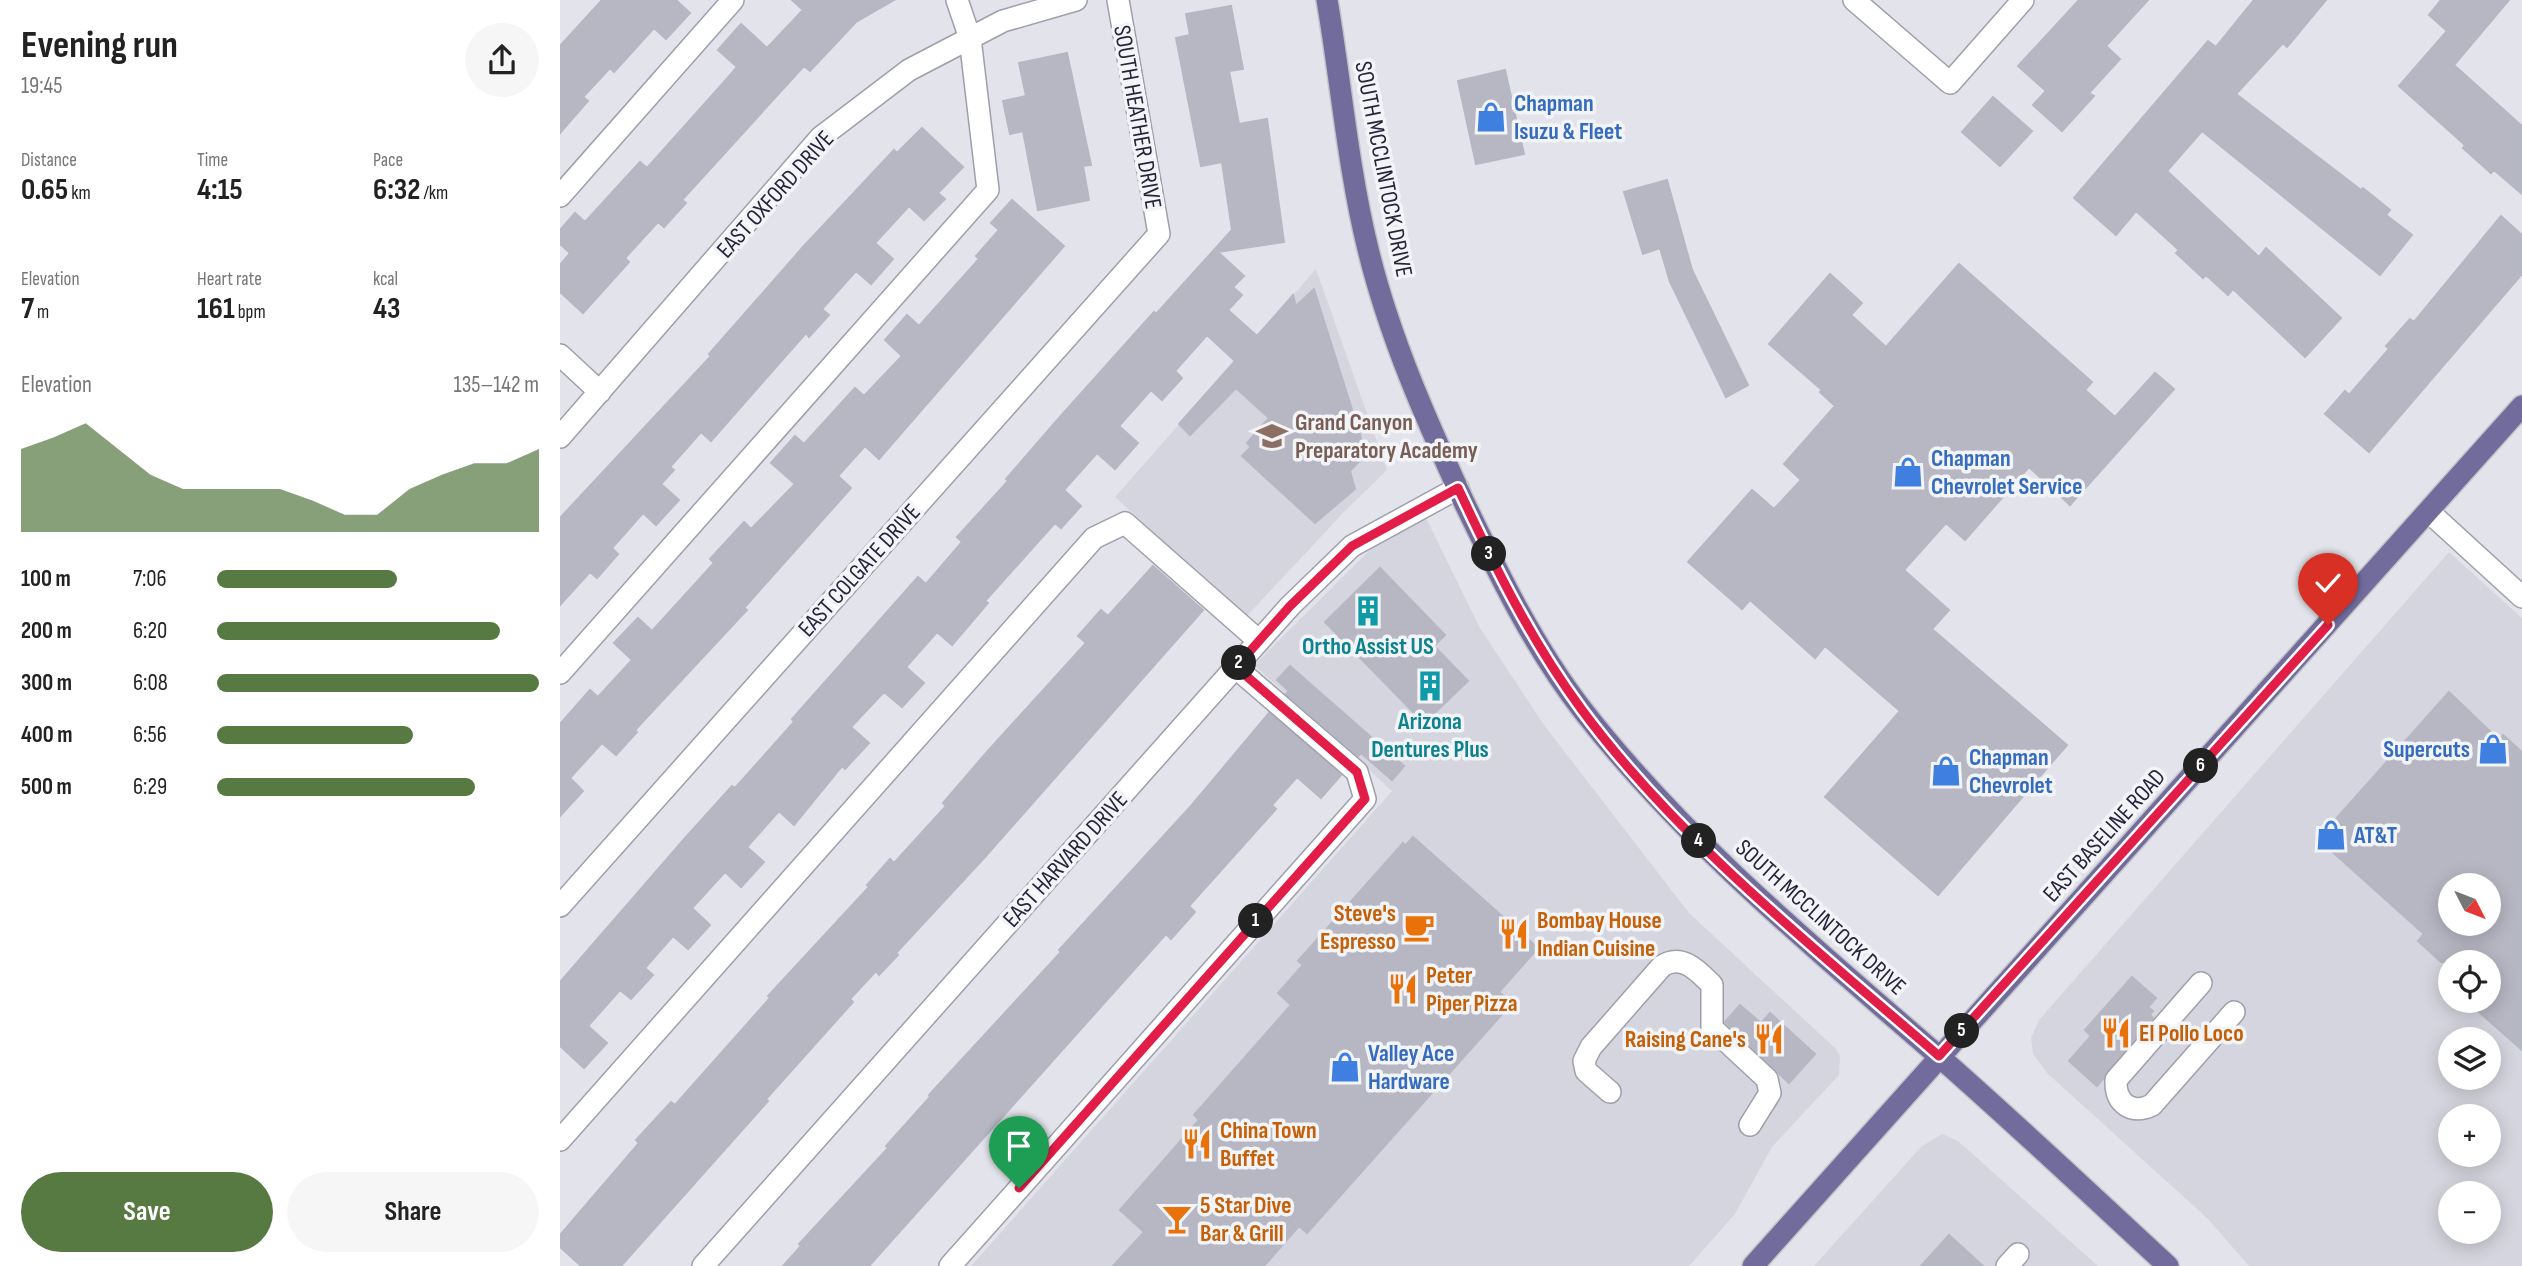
<!DOCTYPE html>
<meta charset="utf-8">
<style>
:root{--surface:#fff;--page:#f6f6f6;--text:#222;--muted:#767676;--accent:#577942}
body{margin:0;font-family:"Sofia Sans Condensed",sans-serif;background:var(--page);color:var(--text);height:100vh;display:flex;flex-direction:column;font-size:26px;white-space:nowrap}
*{box-sizing:border-box;margin:0}
p{font-size:23px;color:var(--muted)}
.icon{flex:none;width:38px;height:38px;fill:none;stroke:currentColor;stroke-width:2;stroke-linecap:round;stroke-linejoin:round}
.map{position:relative;flex:1;overflow:hidden}
.sheet{display:flex;flex-direction:column;background:var(--surface);width:560px}
.sheet>*{flex:none}
.needle{width:46px;rotate:132deg}
.buttons{position:absolute;left:1878px;top:873px;display:grid;gap:14px}
.buttons a{display:grid;place-items:center;width:63px;height:63px;border-radius:50%;background:var(--surface);box-shadow:0 4px 18px #0003;font-size:35px}
.pin{position:absolute;display:grid;place-items:center;width:60px;height:60px;color:#fff;margin:-72px -30px;border-radius:50% 50% 50% 0;rotate:-45deg;box-shadow:0 0 7px #0007}
.pin .icon{rotate:45deg}
.km{position:absolute;width:35px;height:35px;margin:-18px;border-radius:50%;background:#222;color:#fff;font-size:19px;line-height:35px;text-align:center}
.round{display:grid;place-items:center;flex:none;width:74px;height:74px;border-radius:37px;background:var(--page)}
.summary{display:flex;align-items:center;justify-content:space-between;height:119px;padding:0 21px}
h1{font-size:38px;font-weight:700;line-height:52px}
.metrics{display:grid;grid-template-columns:repeat(3,1fr);gap:10px;height:119px;padding:7px 21px}
.metrics div{display:grid;align-content:center}
.metrics b{font-size:30px;font-weight:700}
.metrics small{font-size:19px;font-weight:400}
.metrics p{font-size:19px}
.chart{height:196px;padding:14px 21px}
.chart p{display:flex;justify-content:space-between}
.chart svg{width:100%;height:126px;margin-top:7px;fill:var(--accent);opacity:.7}
.button{display:flex;gap:14px;margin-top:auto;padding:14px 21px}
.button a{flex:1;height:80px;border-radius:42px;background:var(--accent);color:#fff;font-size:28px;font-weight:700;line-height:80px;text-align:center}
.button a+a{background:var(--page);color:var(--text)}
ul{padding:0 21px;list-style:none;font-size:23px}
li{display:grid;grid-template-columns:112px 84px 1fr;align-items:center;height:52px}
li i{height:18px;border-radius:9px;background:var(--accent)}
main{display:flex;flex:1;min-height:0}
.map>svg:first-child{display:block}
.built{fill:#d5d5df;fill-rule:evenodd}
.building{fill:#b6b7c3;stroke:#b6b7c4;stroke-width:2;fill-rule:evenodd}
.lines{fill:none;stroke-linecap:round;stroke-linejoin:round}
.minor-casing{stroke:#9f9fac;stroke-width:24}
.major-casing{stroke:#c3c2c8;stroke-width:24}
.minor{stroke:#fff;stroke-width:21}
.major{stroke:#726c9c;stroke-width:21}
.route-casing{stroke:#fff;stroke-width:14}
.route{stroke:#e11d48;stroke-width:9}
.labels{text-anchor:middle;stroke-width:7;stroke-linejoin:round;paint-order:stroke}
.shop-label{font-size:24px;font-weight:bold;fill:#366cbe;stroke:#f3f4f8;text-anchor:start}
.street-label{font-size:24px;fill:#27253b;stroke:#f3f4f8}
.education-label{font-size:24px;font-weight:bold;fill:#785e54;stroke:#f3f4f8;text-anchor:start}
.culture-label{font-size:24px;font-weight:bold;fill:#0d838f;stroke:#f3f4f8}
.food-label{font-size:24px;font-weight:bold;fill:#c56008;stroke:#f3f4f8;text-anchor:start}
</style>
<main>
<section class="sheet">
<div class="summary"><div><h1>Evening run</h1><p>19:45</p></div><a class="round"><svg class="icon" aria-label="share" viewBox="0 0 24 24"><path d="M12 15V3M7 8l5-5 5 5M5 13v7h14v-7"/></svg></a></div>
<div class="metrics">
<div><p>Distance</p><b>0.65<small> km</small></b></div>
<div><p>Time</p><b>4:15</b></div>
<div><p>Pace</p><b>6:32<small> /km</small></b></div>
</div>
<div class="metrics">
<div><p>Elevation</p><b>7<small> m</small></b></div>
<div><p>Heart rate</p><b>161<small> bpm</small></b></div>
<div><p>kcal</p><b>43</b></div>
</div>
<div class="chart"><p><span>Elevation</span>135–142 m</p>
<svg viewBox="0 0 160 44" preserveAspectRatio="none"><path d="M0 44V15L10 11L20 6L30 15L40 24L50 29L60 29L70 29L80 29L90 33L100 38L110 38L120 29L130 24L140 20L150 20L160 15V44z"/></svg>
</div>
<ul>
<li><b>100 m</b>7:06<i style="width:56%"></i></li>
<li><b>200 m</b>6:20<i style="width:88%"></i></li>
<li><b>300 m</b>6:08<i style="width:100%"></i></li>
<li><b>400 m</b>6:56<i style="width:61%"></i></li>
<li><b>500 m</b>6:29<i style="width:80%"></i></li>
</ul>
<div class="button"><a>Save</a><a>Share</a></div>
</section>
<div class="map">
<svg width="1962" height="1266" viewBox="0 0 1962 1266">
<rect width="100%" height="100%" fill="#e3e4eb"/>
<path class="built" d="M 756,269 L 827,470 L 782,514 L 686,617 L 555,497 Z
M 864,514 L 920,628 L 984,725 L 1129,913 L 1276,1049 L 1280,1056 L 1279,1075 L 1212,1147 L 1175,1214 L 1129,1266 L 411,1266 L 832,791 L 694,665 L 812,548 Z
M 1889,552 L 1962,618 L 1962,1266 L 1689,1266 L 1647,1218 L 1487,1073 L 1473,1054 L 1471,1038 L 1479,1020 ZM 1890,886 L 1928,886 L 1928,924 L 1890,924 ZM 1890,962 L 1928,962 L 1928,1001 L 1890,1001 ZM 1890,1040 L 1928,1040 L 1928,1078 L 1890,1078 ZM 1890,1116 L 1928,1116 L 1928,1155 L 1890,1155 ZM 1890,1194 L 1928,1194 L 1928,1232 L 1890,1232 Z
M 1382,1134 L 1398,1141 L 1538,1266 L 1254,1266 L 1361,1147 Z"/>
<path class="building" d="M 42,0 L 116,0 L 130,13 L 106,39 L 94,28 L 54,72 L 50,68 L 23,97 L 28,101 L 0,133 L 0,46 Z
M 232,0 L 334,0 L 296,22 L 250,71 L 244,66 L 122,200 L 126,203 L 104,227 L 98,222 L 65,258 L 69,262 L 23,313 L 0,292 L 0,265 L 10,253 L 0,244 L 0,230 L 15,213 L 25,222 L 80,162 L 87,168 L 164,82 L 177,67 L 158,50 L 181,24 L 207,48 L 243,10 Z
M 1519,0 L 1588,0 L 1546,46 L 1560,59 L 1529,93 L 1534,96 L 1502,131 L 1473,105 L 1486,91 L 1458,66 Z
M 1694,0 L 1766,0 L 1727,47 L 1723,43 L 1676,94 L 1801,190 L 1803,188 L 1830,210 L 1826,215 L 1852,235 L 1820,275 L 1642,131 L 1607,171 L 1699,257 L 1706,248 L 1781,318 L 1745,357 L 1673,289 L 1668,295 L 1646,275 L 1643,278 L 1616,253 L 1619,250 L 1576,211 L 1556,235 L 1514,198 L 1648,41 L 1656,47 Z
M 1881,0 L 1949,0 L 1894,65 L 1962,126 L 1962,194 L 1934,170 L 1931,173 L 1903,148 L 1905,145 L 1839,86 L 1887,31 L 1869,15 Z
M 671,6 L 683,69 L 669,71 L 679,124 L 707,119 L 724,242 L 658,252 L 684,276 L 673,287 L 682,295 L 668,310 L 697,336 L 733,295 L 736,306 L 754,289 L 806,454 L 790,471 L 795,489 L 755,523 L 682,456 L 691,447 L 687,443 L 709,418 L 676,388 L 630,435 L 619,424 L 675,361 L 647,335 L 615,371 L 622,378 L 602,400 L 591,390 L 559,426 L 578,443 L 555,469 L 537,453 L 504,490 L 521,506 L 501,528 L 495,523 L 425,601 L 428,603 L 392,645 L 377,632 L 346,667 L 364,683 L 342,707 L 324,692 L 291,727 L 309,743 L 285,769 L 282,766 L 234,825 L 219,811 L 187,847 L 204,862 L 181,887 L 165,872 L 132,908 L 150,925 L 128,949 L 113,936 L 85,968 L 93,975 L 71,999 L 60,990 L 28,1026 L 47,1043 L 24,1068 L 0,1046 L 0,982 L 126,837 L 172,786 L 175,788 L 234,722 L 232,719 L 358,577 L 366,584 L 402,542 L 397,537 L 448,481 L 446,479 L 499,418 L 594,312 L 596,314 L 672,230 L 662,162 L 641,166 L 616,38 L 630,35 L 626,14 Z
M 507,53 L 531,165 L 523,166 L 529,200 L 478,210 L 463,131 L 450,134 L 443,101 L 466,96 L 459,63 Z
M 945,70 L 964,154 L 916,164 L 898,81 Z
M 1433,97 L 1472,131 L 1440,166 L 1402,132 Z
M 362,128 L 403,167 L 378,193 L 385,199 L 364,220 L 349,206 L 315,243 L 333,259 L 311,284 L 296,271 L 262,309 L 269,315 L 249,337 L 246,333 L 151,441 L 141,432 L 110,467 L 114,470 L 101,484 L 119,500 L 96,525 L 83,513 L 52,548 L 58,554 L 37,578 L 30,572 L 0,605 L 0,518 L 151,356 L 149,354 L 243,247 L 334,150 L 337,153 Z
M 1107,180 L 1132,270 L 1188,385 L 1166,397 L 1110,282 L 1100,248 L 1083,254 L 1064,192 Z
M 452,200 L 504,246 L 319,459 L 305,446 L 278,476 L 291,488 L 184,608 L 187,610 L 75,730 L 77,732 L 56,755 L 42,743 L 10,778 L 23,791 L 0,816 L 0,724 L 30,690 L 38,697 L 72,660 L 54,643 L 78,618 L 92,631 L 154,563 L 150,559 L 184,522 L 191,529 L 235,484 L 211,463 L 235,436 L 244,444 L 295,388 L 304,396 L 342,356 L 325,340 L 347,315 L 359,326 L 419,259 L 416,256 L 439,230 L 431,223 Z
M 1941,216 L 1962,235 L 1962,274 L 1809,452 L 1765,414 L 1785,391 L 1789,395 L 1829,349 L 1826,346 L 1850,319 L 1854,322 Z
M 1399,264 L 1532,382 L 1525,390 L 1555,417 L 1595,373 L 1614,389 L 1510,505 L 1469,467 L 1405,540 L 1386,523 L 1344,570 L 1389,610 L 1372,629 L 1507,745 L 1378,895 L 1265,797 L 1340,711 L 1265,646 L 1255,658 L 1190,600 L 1182,609 L 1128,562 L 1192,490 L 1214,509 L 1241,480 L 1224,464 L 1275,406 L 1260,392 L 1262,390 L 1209,344 L 1270,274 L 1302,303 L 1291,315 L 1326,347 Z
M 593,566 L 643,610 L 425,857 L 336,953 L 338,955 L 319,975 L 316,971 L 290,999 L 293,1002 L 206,1099 L 208,1101 L 61,1266 L 21,1266 L 0,1247 L 0,1235 L 79,1143 L 76,1140 L 111,1102 L 115,1105 L 210,998 L 208,996 L 309,887 L 307,885 L 330,859 L 334,863 L 386,806 L 383,803 L 426,753 L 526,643 L 518,636 L 541,610 L 548,616 Z
M 820,568 L 885,635 L 874,646 L 908,681 L 864,723 L 765,622 Z
M 730,666 L 844,766 L 832,780 L 801,753 L 798,756 L 726,694 L 729,691 L 717,680 Z
M 1889,692 L 1939,740 L 1943,735 L 1962,752 L 1962,1050 L 1919,1012 L 1928,1001 L 1928,962 L 1881,962 L 1858,941 L 1864,934 L 1758,839 ZM 1890,886 L 1928,886 L 1928,924 L 1890,924 Z
M 709,713 L 781,775 L 761,798 L 737,777 L 712,805 L 716,809 L 629,906 L 635,912 L 611,939 L 606,934 L 309,1266 L 223,1266 L 241,1246 L 239,1244 L 328,1148 L 326,1146 L 370,1097 L 369,1095 L 501,952 L 499,950 L 631,806 Z
M 853,837 L 978,948 L 939,992 L 952,1003 L 747,1233 L 739,1226 L 704,1266 L 553,1266 L 584,1232 L 560,1210 L 639,1120 L 634,1115 L 731,1005 L 718,993 L 743,965 L 738,961 L 843,843 L 846,845 Z
M 1572,977 L 1596,998 L 1588,1007 L 1593,1011 L 1590,1014 L 1593,1018 L 1537,1086 L 1509,1061 L 1531,1036 L 1525,1030 Z
M 1180,1005 L 1201,1023 L 1210,1013 L 1255,1054 L 1229,1083 L 1165,1022 Z
M 1389,1235 L 1423,1266 L 1361,1266 Z"/>
<g class="lines">
<g class="minor-casing">
<path id="minor" d="M 1294,0 L 1390,83 L 1463,0
M 0,196 L 173,0
M 0,355 L 40,392
M 0,437 L 261,137 L 349,70 L 443,21 L 516,0
M 1869,512 L 1962,597
M 0,673 L 428,190 L 410,38 L 397,0
M 0,906 L 599,234 L 558,0
M 1641,983 L 1556,1080 C 1555,1104 1572,1115 1592,1105 L 1674,1012
M 1050,1092 L 1026,1071 L 1024,1061 L 1031,1047 L 1102,966 C 1122,953 1138,971 1152,985 L 1152,1028 L 1207,1079 L 1210,1093 L 1190,1125
M 0,1140 L 534,538 L 565,523 L 699,641
M 143,1266 L 730,606 L 792,546 L 898,488
M 390,1266 L 805,799 L 797,772 L 675,667
M 1447,1266 L 1458,1254"/>
</g>
<g class="major-casing">
<path id="major" d="M 767,0 C 781,82 788,168 808,249 C 829,336 866,419 903,500 C 938,573 974,648 1024,712 C 1125,841 1252,946 1375,1053 C 1454,1122 1531,1195 1608,1266
M 1193,1266 L 1962,406"/>
</g>
<use href="#minor" class="minor"/>
<use href="#major" class="major"/>
</g>
<g class="lines">
<g class="route-casing">
<path id="route" d="M 459,1188 L 805,799 L 797,772 L 676,667 L 730,606 L 792,546 L 898,488 C 934,565 971,641 1022,710 C 1118,840 1257,950 1379,1056 L 1768,625"/>
</g>
<use href="#route" class="route"/>
</g>
<defs>
<g id="shop-bare" transform="scale(2.415)"><path d="M-5-2.5h2.3a2.7 3.5 0 0 1 5.4 0H5L5.5 6h-11ZM-1.5-2.5h3a1.5 2.3 0 0 0-3 0Z" fill="#3f7fe0" stroke="#f3f4f8" stroke-width="2.5" paint-order="stroke"/></g>
<g id="school-bare" transform="scale(2.415)"><path d="M0-5L7-2L0 1L-7-2ZM-4 1L0 2.5L4 1V4Q0 6-4 4Z" fill="#8d6e63" stroke="#f3f4f8" stroke-width="2.5" paint-order="stroke"/></g>
<g id="building-bare" transform="scale(2.415)"><path d="M-4-6H4V6H1V3H-1V6H-4ZM-2.5-4.3h1.7v1.8h-1.7ZM.8-4.3h1.7v1.8H.8ZM-2.5-1h1.7V.8h-1.7ZM.8-1h1.7V.8H.8Z" fill="#0f9aa8" stroke="#f3f4f8" stroke-width="2.5" paint-order="stroke"/></g>
<g id="cafe-bare" transform="scale(2.415)"><path d="M-5.5-4.5H6V0H3Q3 3.5 0 3.5H-2.5Q-5.5 3.5-5.5 0ZM3-3.2v2h1.7v-2ZM-6 4.5H4V6H-6Z" fill="#e8710a" stroke="#f3f4f8" stroke-width="2.5" paint-order="stroke"/></g>
<g id="restaurant-bare" transform="scale(2.415)"><path d="M-5-6h1v4h1v-4h1v4h1v-4h1v5L-1.5 .5V6h-2V.5L-5-1ZM5-6V6H3V1.5H1.5Q1.5-4 5-6Z" fill="#e8710a" stroke="#f3f4f8" stroke-width="2.5" paint-order="stroke"/></g>
<g id="bar-bare" transform="scale(2.415)"><path d="M-6-5H6L.8 .8V4.5H3.5V6h-7V4.5H-.8V.8Z" fill="#e8710a" stroke="#f3f4f8" stroke-width="2.5" paint-order="stroke"/></g>
</defs>
<g fill-rule="evenodd">
<use href="#shop-bare" x="931" y="117"/>
<use href="#school-bare" x="712" y="436"/>
<use href="#shop-bare" x="1348" y="472"/>
<use href="#building-bare" x="808" y="611"/>
<use href="#building-bare" x="870" y="686"/>
<use href="#shop-bare" x="1933" y="749"/>
<use href="#shop-bare" x="1386" y="771"/>
<use href="#shop-bare" x="1771" y="835"/>
<use href="#cafe-bare" x="859" y="927"/>
<use href="#restaurant-bare" x="954" y="934"/>
<use href="#restaurant-bare" x="843" y="989"/>
<use href="#restaurant-bare" x="1556" y="1033"/>
<use href="#restaurant-bare" x="1209" y="1039"/>
<use href="#shop-bare" x="785" y="1067"/>
<use href="#restaurant-bare" x="637" y="1144"/>
<use href="#bar-bare" x="617" y="1219"/>
</g>
<g class="labels">
<g class="shop-label">
<text x="954" y="111">Chapman<tspan x="954" dy="28">Isuzu &amp; Fleet</tspan></text>
<text x="1371" y="466">Chapman<tspan x="1371" dy="28">Chevrolet Service</tspan></text>
<text x="1910" y="757" text-anchor="end">Supercuts</text>
<text x="1409" y="765">Chapman<tspan x="1409" dy="28">Chevrolet</tspan></text>
<text x="1794" y="843">AT&amp;T</text>
<text x="808" y="1061">Valley Ace<tspan x="808" dy="28">Hardware</tspan></text>
</g>
<g class="street-label">
<text transform="translate(578 117) rotate(80)" y="8">SOUTH HEATHER DRIVE</text>
<text transform="translate(824 169) rotate(79)" y="8">SOUTH MCCLINTOCK DRIVE</text>
<text transform="translate(215 194) rotate(-48)" y="8">EAST OXFORD DRIVE</text>
<text transform="translate(299 570) rotate(-48)" y="8">EAST COLGATE DRIVE</text>
<text transform="translate(1544 835) rotate(-48)" y="8">EAST BASELINE ROAD</text>
<text transform="translate(505 859) rotate(-48)" y="8">EAST HARVARD DRIVE</text>
<text transform="translate(1261 917) rotate(42)" y="8">SOUTH MCCLINTOCK DRIVE</text>
</g>
<g class="education-label">
<text x="735" y="430">Grand Canyon<tspan x="735" dy="28">Preparatory Academy</tspan></text>
</g>
<g class="culture-label">
<text x="808" y="654">Ortho Assist US</text>
<text x="870" y="729">Arizona<tspan x="870" dy="28">Dentures Plus</tspan></text>
</g>
<g class="food-label">
<text x="836" y="921" text-anchor="end">Steve's<tspan x="836" dy="28">Espresso</tspan></text>
<text x="977" y="928">Bombay House<tspan x="977" dy="28">Indian Cuisine</tspan></text>
<text x="866" y="983">Peter<tspan x="866" dy="28">Piper Pizza</tspan></text>
<text x="1579" y="1041">El Pollo Loco</text>
<text x="1186" y="1047" text-anchor="end">Raising Cane's</text>
<text x="660" y="1138">China Town<tspan x="660" dy="28">Buffet</tspan></text>
<text x="640" y="1213">5 Star Dive<tspan x="640" dy="28">Bar &amp; Grill</tspan></text>
</g>
</g>
</svg>
<div class="buttons">
<a><svg class="needle" viewBox="-14 -14 28 28"><path d="M0-13l5 13h-10z" fill="#e53935"/><path d="M0 13l5-13h-10z" fill="#767676"/></svg></a>
<a><svg class="icon" aria-label="locate" viewBox="0 0 24 24"><circle cx="12" cy="12" r="6"/><path d="M12 2v4M12 18v4M2 12h4M18 12h4"/></svg></a>
<a><svg class="icon" aria-label="layers" viewBox="0 0 24 24"><path d="M12 4l9 5-9 5-9-5zM3 14l9 5 9-5"/></svg></a>
<a>+</a>
<a>−</a>
</div>
<div class="pin" style="left:459px;top:1188px;background:#1e9e55"><svg class="icon" aria-label="arrive" viewBox="0 0 24 24"><path d="M6 21V4h12l-3 4 3 4H6"/></svg></div>
<div class="pin" style="left:1768px;top:625px;background:#d93025"><svg class="icon" aria-label="check" viewBox="0 0 24 24"><path d="M5 12l5 5 9-10"/></svg></div>
<b class="km" style="left:696px;top:921px">1</b>
<b class="km" style="left:679px;top:663px">2</b>
<b class="km" style="left:929px;top:554px">3</b>
<b class="km" style="left:1139px;top:841px">4</b>
<b class="km" style="left:1402px;top:1031px">5</b>
<b class="km" style="left:1641px;top:766px">6</b>
</div>
</main>
